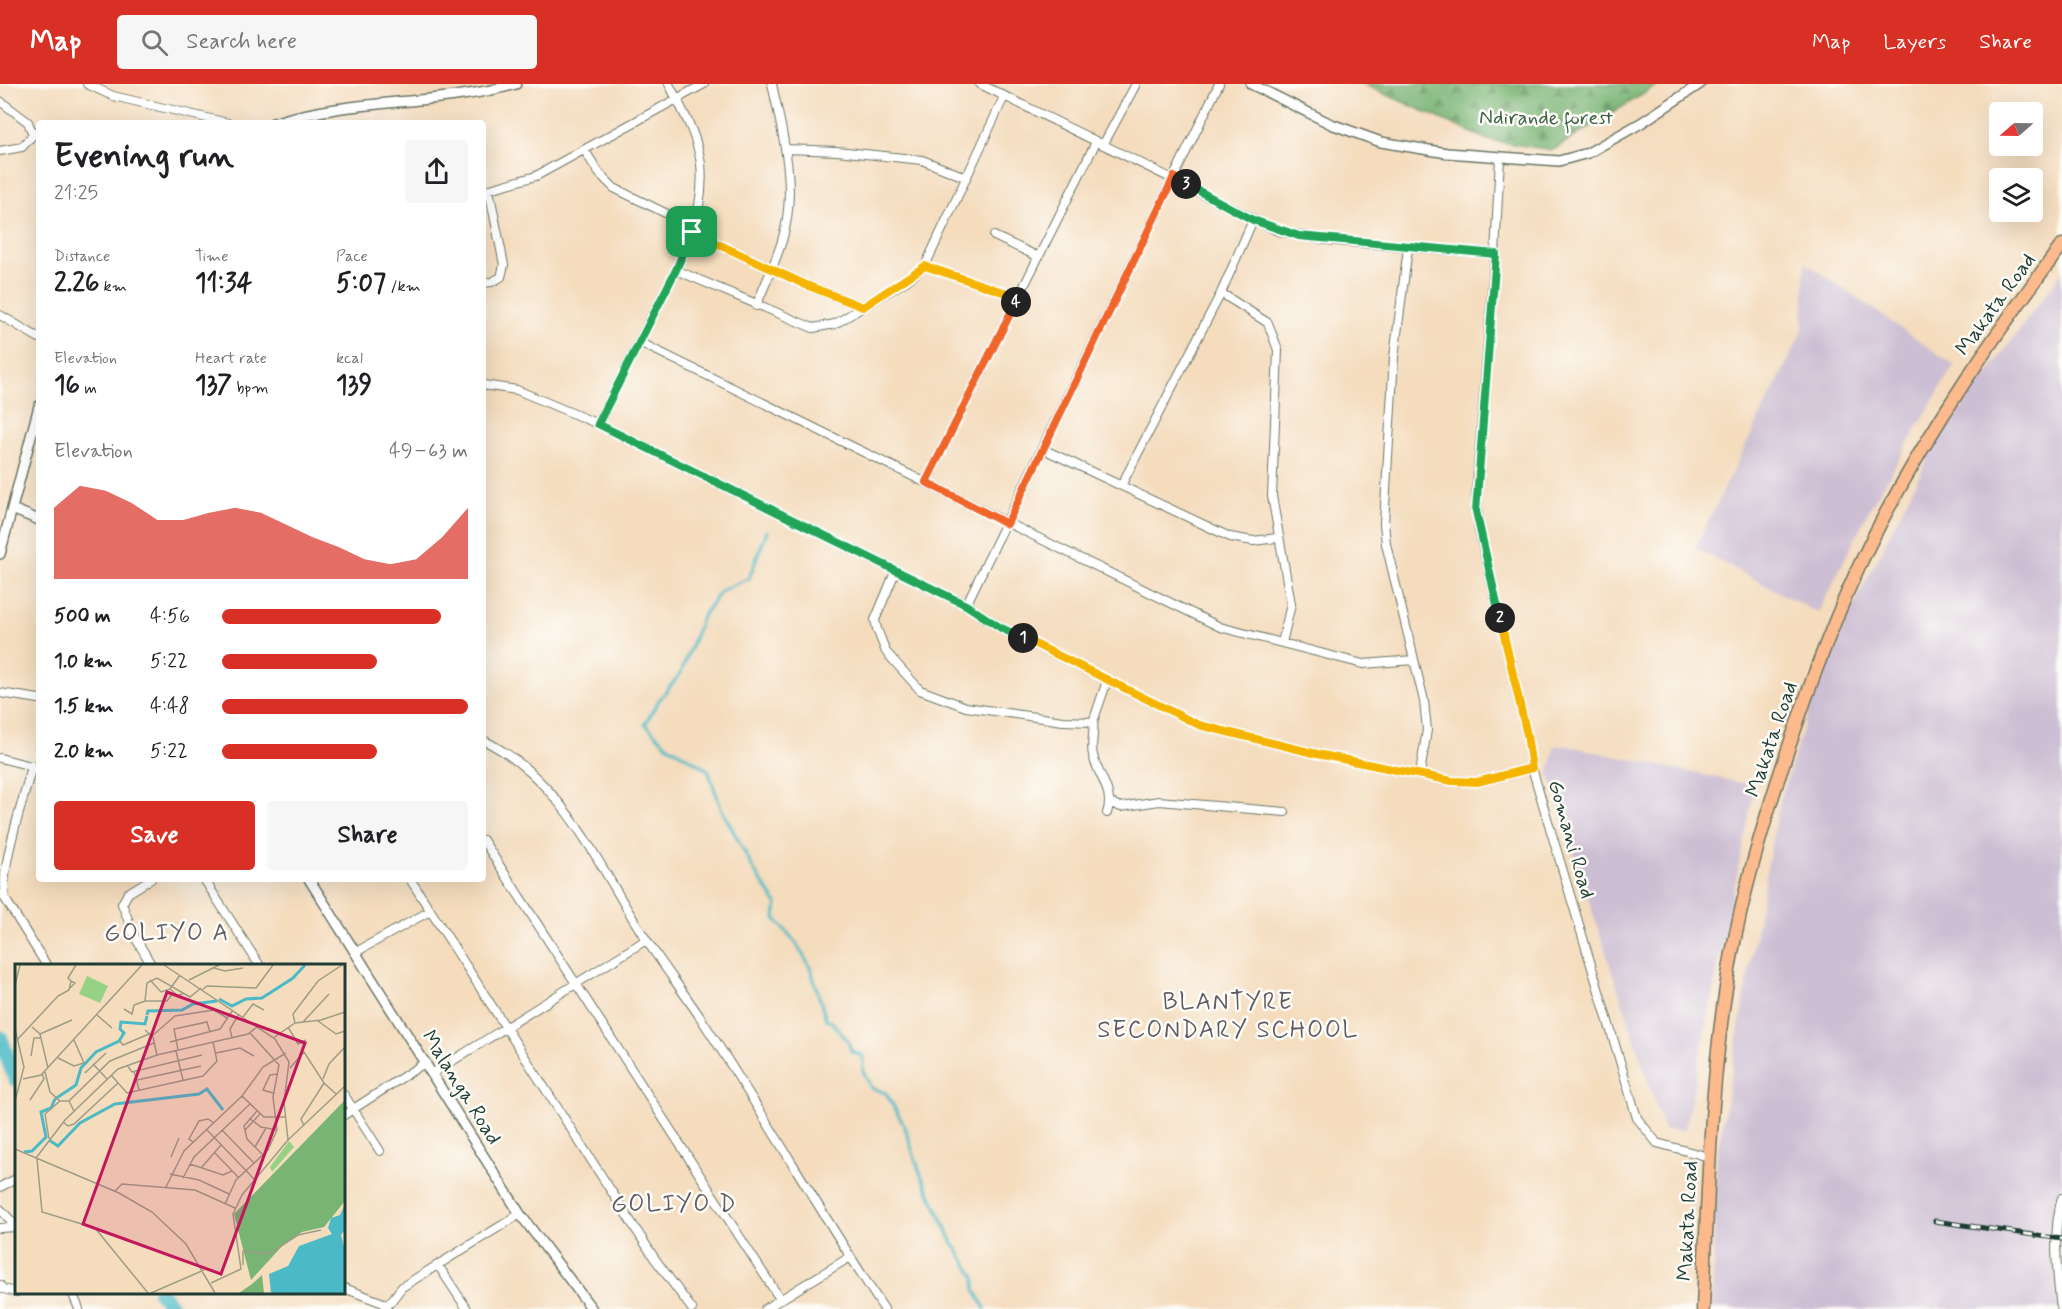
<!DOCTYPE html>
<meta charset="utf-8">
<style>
:root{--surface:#fff;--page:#f6f6f6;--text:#202124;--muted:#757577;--accent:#d93025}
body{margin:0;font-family:Mynerve,sans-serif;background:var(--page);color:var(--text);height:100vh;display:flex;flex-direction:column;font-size:22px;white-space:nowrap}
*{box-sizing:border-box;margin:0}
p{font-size:20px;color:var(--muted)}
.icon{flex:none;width:33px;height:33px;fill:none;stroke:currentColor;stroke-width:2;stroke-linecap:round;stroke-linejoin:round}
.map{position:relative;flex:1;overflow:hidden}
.drawer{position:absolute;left:36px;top:36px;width:450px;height:762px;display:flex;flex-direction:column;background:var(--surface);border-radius:6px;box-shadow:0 6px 24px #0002}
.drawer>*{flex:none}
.needle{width:39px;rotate:250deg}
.tools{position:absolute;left:1989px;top:18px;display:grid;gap:12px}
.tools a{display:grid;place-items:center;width:54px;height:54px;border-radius:6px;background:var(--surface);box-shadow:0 6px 24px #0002;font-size:30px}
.pin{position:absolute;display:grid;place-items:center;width:51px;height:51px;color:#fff;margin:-26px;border-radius:12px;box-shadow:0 3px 9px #0006}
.km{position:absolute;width:30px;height:30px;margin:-15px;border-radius:50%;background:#222;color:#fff;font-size:16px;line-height:30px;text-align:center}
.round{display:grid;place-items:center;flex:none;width:63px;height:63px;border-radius:6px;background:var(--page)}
.head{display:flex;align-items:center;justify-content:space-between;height:102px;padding:0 18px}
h1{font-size:33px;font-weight:800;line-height:45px}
.figures{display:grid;grid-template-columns:repeat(3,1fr);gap:9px;height:102px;padding:6px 18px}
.figures div{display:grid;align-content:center}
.figures b{font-size:26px;font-weight:800}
.figures small{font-size:16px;font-weight:400}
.figures p{font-size:16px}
.chart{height:168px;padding:12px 18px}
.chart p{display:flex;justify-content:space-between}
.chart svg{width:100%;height:108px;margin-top:6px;fill:var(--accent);opacity:.7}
.cta{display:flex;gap:12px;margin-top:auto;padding:12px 18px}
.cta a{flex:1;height:69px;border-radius:6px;background:var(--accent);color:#fff;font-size:24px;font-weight:800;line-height:69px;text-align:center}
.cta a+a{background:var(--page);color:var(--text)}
ul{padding:0 18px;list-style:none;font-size:20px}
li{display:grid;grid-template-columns:96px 72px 1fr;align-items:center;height:45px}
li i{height:15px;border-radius:8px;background:var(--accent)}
header{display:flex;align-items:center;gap:36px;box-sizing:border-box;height:84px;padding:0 30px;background:var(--accent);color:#fff}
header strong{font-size:28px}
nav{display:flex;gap:33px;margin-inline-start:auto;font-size:21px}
.search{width:420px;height:54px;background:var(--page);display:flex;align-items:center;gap:15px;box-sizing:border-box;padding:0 21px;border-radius:6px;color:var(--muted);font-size:22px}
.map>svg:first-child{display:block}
.industrial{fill:#ccbed3}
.forest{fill:url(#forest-firs);stroke:#4c7854;stroke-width:1.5}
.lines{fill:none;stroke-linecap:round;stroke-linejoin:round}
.stream{stroke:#4cbac6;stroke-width:3}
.river{stroke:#4cbac6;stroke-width:16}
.minor-casing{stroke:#6a7564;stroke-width:10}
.tertiary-casing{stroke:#6a7564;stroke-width:12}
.primary-casing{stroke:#6a7564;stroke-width:15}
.minor{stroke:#fff;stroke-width:8}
.tertiary{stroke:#fff;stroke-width:9}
.primary{stroke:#fcba8d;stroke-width:12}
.rail-casing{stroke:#1f3d34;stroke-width:5}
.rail{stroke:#fdfcf7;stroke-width:3;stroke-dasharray:9;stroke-linecap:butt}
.split-1-casing{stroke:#fff;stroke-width:12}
.split-2-casing{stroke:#fff;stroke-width:12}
.split-3-casing{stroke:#fff;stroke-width:12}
.split-4-casing{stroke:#fff;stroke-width:12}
.split-5-casing{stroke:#fff;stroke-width:12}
.split-1{stroke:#22a559;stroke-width:8}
.split-2{stroke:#f5b400;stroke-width:8}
.split-3{stroke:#22a559;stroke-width:8}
.split-4{stroke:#f0652b;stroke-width:8}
.split-5{stroke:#f5b400;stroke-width:8}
.labels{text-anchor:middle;stroke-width:5;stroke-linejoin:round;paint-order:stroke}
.park-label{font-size:21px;fill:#3d6248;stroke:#fdfcf7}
.street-label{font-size:21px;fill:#1f3d34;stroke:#fdfcf7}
.quarter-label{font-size:24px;letter-spacing:1.5px;fill:#605a62;stroke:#fdfcf7}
.inset-river{fill:none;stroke:#4cbac6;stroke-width:3}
.inset-road{fill:none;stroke:#9f9c86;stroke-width:1.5}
.view{fill:#c2185b;fill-opacity:0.15;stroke:#c2185b;stroke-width:3}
.inset-edge{fill:none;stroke:#1f3d34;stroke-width:3}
</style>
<header>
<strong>Map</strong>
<div class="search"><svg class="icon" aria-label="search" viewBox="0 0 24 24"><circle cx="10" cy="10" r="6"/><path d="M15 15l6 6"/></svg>Search here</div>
<nav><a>Map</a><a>Layers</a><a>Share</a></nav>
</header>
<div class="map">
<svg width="2062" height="1225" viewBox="0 0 2062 1225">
<defs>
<pattern id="forest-firs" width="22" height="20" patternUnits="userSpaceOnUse" patternTransform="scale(1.5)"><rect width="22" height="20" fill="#78b473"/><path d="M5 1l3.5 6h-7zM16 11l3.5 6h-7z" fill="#62945f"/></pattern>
</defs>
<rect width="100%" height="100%" fill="#fdfcf7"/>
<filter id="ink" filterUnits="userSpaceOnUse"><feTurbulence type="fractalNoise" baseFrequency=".0167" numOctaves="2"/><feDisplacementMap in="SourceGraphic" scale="12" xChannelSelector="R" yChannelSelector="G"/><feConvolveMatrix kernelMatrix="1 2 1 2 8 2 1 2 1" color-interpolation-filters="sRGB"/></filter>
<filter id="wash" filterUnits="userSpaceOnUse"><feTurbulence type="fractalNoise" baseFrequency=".008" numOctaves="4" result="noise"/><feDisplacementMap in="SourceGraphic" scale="24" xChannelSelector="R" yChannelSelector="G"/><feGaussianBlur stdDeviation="1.35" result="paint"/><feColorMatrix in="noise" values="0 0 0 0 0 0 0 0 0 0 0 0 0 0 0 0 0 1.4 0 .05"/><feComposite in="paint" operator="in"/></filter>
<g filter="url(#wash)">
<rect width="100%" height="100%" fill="#f4dcbd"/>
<path class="industrial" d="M 1805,178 L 1954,281 L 1868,428 L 1818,529 L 1695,464 L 1803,246 Z
M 2062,188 L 2062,1225 L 1712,1225 L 1716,1075 L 1778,723 L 1823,583 L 1934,362 Z
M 1564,661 L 1755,702 L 1685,1046 L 1664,1046 L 1587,811 L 1549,688 L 1555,662 Z"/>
<path class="forest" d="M 1363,0 L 1659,0 L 1553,66 L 1488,56 Z"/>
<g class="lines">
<path class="stream" d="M 767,447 L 749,494 L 721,507 L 702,533 L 681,589 L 659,616 L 645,640 L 667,661 L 708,686 L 721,724 L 755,788 L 777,820 L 775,834 L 796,859 L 810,883 L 826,935 L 832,938 L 848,957 L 851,967 L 863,972 L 863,987 L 871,1004 L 886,1009 L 904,1041 L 920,1089 L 953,1159 L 975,1193 L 975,1205 L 985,1225"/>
<path class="river" d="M 0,954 L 16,995
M 160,1208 L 173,1225"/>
</g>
</g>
<g filter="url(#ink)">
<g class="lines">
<g class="minor-casing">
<path id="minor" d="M 87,0 L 113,12 L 228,39
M 980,0 L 1278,147 L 1326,156 L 1495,170
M 0,17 L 28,38 L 33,51 L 22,63 L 0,67
M 1103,61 L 1136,0
M 786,65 L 837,67 L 922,76 L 965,93
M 585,67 L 599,89 L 614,104 L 694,143
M 1500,74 L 1495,170 L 1476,411 L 1479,445 L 1527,651 L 1532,684 L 1637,1034 L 1657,1059 L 1709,1073
M 483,107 L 536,92 L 704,0
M 692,148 L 806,201 L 863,223
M 994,152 L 1039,173
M 1408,164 L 1394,273 L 1384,439 L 1386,460 L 1424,617 L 1427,646 L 1420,689
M 925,182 L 1018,213
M 676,186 L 813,244 L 835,240 L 906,197 L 925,182 L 1004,13
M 483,199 L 492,198 L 501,193 L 504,181 L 489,106
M 1221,209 L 1268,239 L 1278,266 L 1272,412 L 1291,520 L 1282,559
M 756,222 C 765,201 775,179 782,157 C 798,104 783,52 772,0
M 0,231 L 39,254
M 639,258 L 1220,543 L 1363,580 L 1414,576
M 483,301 L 517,306 L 598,340 L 966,521 L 1001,544 L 1199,641 L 1317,670 L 1452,697 L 1477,698 L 1532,684
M 598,340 C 615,306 632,272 649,238 C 674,189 707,137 701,80 C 697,50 682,26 669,0
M 1043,365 L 1230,453 L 1253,457 L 1277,454
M 926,398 L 1096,58
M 1122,400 L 1221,209 L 1253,136
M 896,486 L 875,536 L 877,545 L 886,568 L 920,606 L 966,623 L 1063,637 L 1093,638 L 1107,597
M 966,521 L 1219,0
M 0,609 L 39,615
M 1093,638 C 1095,649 1090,660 1093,671 C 1097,691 1115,707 1107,729
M 483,656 C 565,696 599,784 647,857 C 665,884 684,909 702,936 C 764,1031 822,1130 884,1225
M 0,674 L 39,684
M 32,682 C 23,719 2,776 4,813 L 47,882
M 1111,719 L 1121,723 L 1159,717 L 1285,728
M 483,756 L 780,1215
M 151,795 L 128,809 L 122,820 L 135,853 L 152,882
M 204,795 L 260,882
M 410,795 L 655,1175 L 692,1225
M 356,868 L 430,827
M 433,989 L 646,856
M 344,1011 L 380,1067
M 344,1031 L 426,978
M 0,1103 L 16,1095
M 0,1125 L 16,1142
M 0,1144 L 16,1143
M 438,1181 L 467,1225
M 0,1201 L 3,1205 L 16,1208
M 344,1204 L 386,1220
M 72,1208 L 79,1225
M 385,1225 L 402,1203 L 520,1130
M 765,1225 L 850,1173
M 2061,1225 C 2057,1190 2052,1148 2062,1114"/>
</g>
<g class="tertiary-casing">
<path id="tertiary" d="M 1251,0 L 1331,40 L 1381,58 L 1447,69 L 1559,77 L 1588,69 L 1641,39 L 1700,0
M 273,39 C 352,14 437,22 516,0
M 12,425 L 39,436
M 0,470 L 39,322
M 309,795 L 520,1130 L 592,1225"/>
</g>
<g class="primary-casing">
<path id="primary" d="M 1703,1225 C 1708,1107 1710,986 1732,869 C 1746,794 1769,720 1794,648 C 1818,577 1845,506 1880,440 C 1932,341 1995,250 2062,161"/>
</g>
<use href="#minor" class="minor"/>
<use href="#tertiary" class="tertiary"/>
<use href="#primary" class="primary"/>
<g class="rail-casing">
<path id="rail" d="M 1935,1137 L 2062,1155"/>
</g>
<use href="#rail" class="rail"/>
</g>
</g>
<g class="lines" filter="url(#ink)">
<g class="split-1-casing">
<path id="split-1" d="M 692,148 L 676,186 L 598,340 L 966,521 L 1001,544 L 1023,554"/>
</g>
<g class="split-2-casing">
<path id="split-2" d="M 1023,554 L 1199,641 L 1317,670 L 1452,697 L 1477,698 L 1532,684 L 1527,651 L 1500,534"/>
</g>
<g class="split-3-casing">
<path id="split-3" d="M 1186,100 L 1253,136 L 1299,152 L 1496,170 L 1476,427 L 1500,534"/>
</g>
<g class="split-4-casing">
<path id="split-4" d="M 1016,218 L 926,398 L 1007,440 L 1174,93 L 1186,100"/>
</g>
<g class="split-5-casing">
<path id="split-5" d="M 692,148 L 806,201 L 863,223 L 925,182 L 1018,213 L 1016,218"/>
</g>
<use href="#split-1" class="split-1"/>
<use href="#split-2" class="split-2"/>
<use href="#split-3" class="split-3"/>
<use href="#split-4" class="split-4"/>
<use href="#split-5" class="split-5"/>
</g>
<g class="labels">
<g class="park-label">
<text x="1546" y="40">Ndirande forest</text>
</g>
<g class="street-label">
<text transform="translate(1995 220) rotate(-54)" y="7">Makata Road</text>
<text transform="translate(1771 655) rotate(-71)" y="7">Makata Road</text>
<text transform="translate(1572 755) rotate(74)" y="7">Gomani Road</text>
<text transform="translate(462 1003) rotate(58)" y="7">Malanga Road</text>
<text transform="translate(1687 1137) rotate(-87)" y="7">Makata Road</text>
</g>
<g class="quarter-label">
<text x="167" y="856">GOLIYO A</text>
<text x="1228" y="925">BLANTYRE<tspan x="1228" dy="28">SECONDARY SCHOOL</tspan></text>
<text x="674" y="1127">GOLIYO D</text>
</g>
</g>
<g transform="translate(15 880)">
<rect width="330" height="330" fill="#f4dcbd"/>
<path d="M 274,177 L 279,183 L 257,208 L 255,203 Z" fill="#96d286"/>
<path d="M 330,136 L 330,237 L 309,263 L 287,268 L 269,280 L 236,316 L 219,250 ZM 247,311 L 249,329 L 224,329 L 237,320 Z" fill="#78b473"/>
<path d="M 72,12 L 93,22 L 85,39 L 64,30 Z" fill="#96d286"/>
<path d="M 330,240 L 330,266 L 326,271 L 330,287 L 330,329 L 256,329 L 254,310 L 273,302 L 284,282 L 317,270 L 313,264 L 316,254 L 325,251 Z" fill="#4cbac6"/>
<path class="inset-river" d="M 204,35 L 217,42 L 231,35 L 247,34 L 278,14 L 290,1M 132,51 L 133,47 L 167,46 L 178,40 L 202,37M 40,135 L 61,121 L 66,104 L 81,88 L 104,77 L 109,69 L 105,65 L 106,58 L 130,60 L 132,52M 34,176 L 43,182 L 65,159 L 100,140 L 184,130 L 192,125 L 208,146M 9,188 L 17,187 L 31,173 L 26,148 L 36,144 L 40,135"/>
<path class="inset-road" d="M 149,1 L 260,75 L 274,98 L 269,138 L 273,176 L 227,231 L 218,250 L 226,305 L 196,319M 199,4 L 210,7 L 228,4M 165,11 L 155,25 L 162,31 L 168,30M 135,16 L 146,28 L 155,25M 174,16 L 204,1M 56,17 L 53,14 L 61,1M 0,21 L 5,1M 187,26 L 192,22 L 241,24 L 258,1M 130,37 L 132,19 L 142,14 L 175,33 L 186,24M 109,45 L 117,50 L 119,41 L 130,37 L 152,37 L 158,29M 82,51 L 97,64M 228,53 L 238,40 L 249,46M 303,57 L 321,70 L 330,67M 288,58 L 314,30M 280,59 L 278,50 L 303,17 L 327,1M 17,63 L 25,70 L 33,104M 273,63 L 283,80 L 291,76M 0,65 L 9,103 L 0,137M 130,66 L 138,73 L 142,91M 25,70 L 57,56M 137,72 L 160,52 L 199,46 L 212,54M 217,74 L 215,65 L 224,50M 258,74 L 280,59 L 306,56 L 330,48M 2,76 L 43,32 L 54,26 L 56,17 L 60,19 L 55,24M 105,77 L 108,81 L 134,70M 155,78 L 205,65 L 218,46M 163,86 L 159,65 L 192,58 L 195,68M 161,87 L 168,116M 201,89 L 225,84 L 239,92M 16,92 L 19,74 L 25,74M 43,94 L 59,102 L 69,99 L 59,76M 78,100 L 92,115M 112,101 L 117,108 L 187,91M 275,104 L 289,88 L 309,119 L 321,130M 119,107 L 124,126M 30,108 L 35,128 L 45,137M 70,109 L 91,89M 96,111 L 112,129 L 188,112 L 202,97 L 198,78M 8,115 L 26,111 L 127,1M 308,115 L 314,100 L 330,83M 122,116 L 186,102M 258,129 L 248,126 L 255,111 L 262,110M 227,132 L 249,153 L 271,153M 15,136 L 29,115 L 27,110M 59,147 L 54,137 L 95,97 L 139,79M 242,147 L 229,162 L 232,175 L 247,190M 234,154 L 246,163 L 262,166M 48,158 L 53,162 L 59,160 L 103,119M 289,162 L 286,155 L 309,119M 192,166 L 241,217M 207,166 L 239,199M 230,166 L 245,150M 34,175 L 30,150 L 45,137 L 54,137M 273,176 L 330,122M 178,178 L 174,175 L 184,157 L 193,155 L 199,159M 240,183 L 251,164M 0,185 L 104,229 L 137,248 L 171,280 L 200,329M 199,188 L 224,214M 156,193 L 164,174M 21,194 L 50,156 L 103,105 L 142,91 L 233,70 L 242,63M 22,195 L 27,248 L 80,264 L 133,329M 175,200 L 208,211 L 217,207M 187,203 L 206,181M 155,210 L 184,216 L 214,230M 168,214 L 179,193 L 235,140M 151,223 L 169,187 L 227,132 L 248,103 L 271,89M 100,227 L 107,220 L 180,226 L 220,244M 210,240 L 221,216 L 253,186 L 262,166 L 258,133 L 264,101 L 235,69M 228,301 L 228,287 L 254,290 L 283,271 L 306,266M 136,329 L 189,306"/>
<path class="view" d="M 152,28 L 290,79 L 206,310 L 68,260 Z"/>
<rect width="330" height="330" class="inset-edge"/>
</g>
</svg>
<div class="tools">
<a><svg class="needle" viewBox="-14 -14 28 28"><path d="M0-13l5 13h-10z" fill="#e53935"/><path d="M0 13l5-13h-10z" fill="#757577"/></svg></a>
<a><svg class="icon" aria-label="layers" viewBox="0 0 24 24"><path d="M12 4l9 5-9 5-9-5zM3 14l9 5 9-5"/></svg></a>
</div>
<div class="pin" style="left:692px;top:148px;background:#1e9e55"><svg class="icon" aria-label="arrive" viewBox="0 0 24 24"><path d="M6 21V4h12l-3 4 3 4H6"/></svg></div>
<b class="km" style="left:1023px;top:554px">1</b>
<b class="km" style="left:1500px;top:534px">2</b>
<b class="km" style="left:1186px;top:100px">3</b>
<b class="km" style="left:1016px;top:218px">4</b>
<section class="drawer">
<div class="head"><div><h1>Evening run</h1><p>21:25</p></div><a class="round"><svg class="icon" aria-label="share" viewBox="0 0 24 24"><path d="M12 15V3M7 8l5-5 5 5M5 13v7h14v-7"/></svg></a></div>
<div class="figures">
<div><p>Distance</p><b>2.26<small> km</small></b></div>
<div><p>Time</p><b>11:34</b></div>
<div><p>Pace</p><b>5:07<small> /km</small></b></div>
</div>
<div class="figures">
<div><p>Elevation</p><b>16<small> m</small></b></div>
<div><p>Heart rate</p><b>137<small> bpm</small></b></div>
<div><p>kcal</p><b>139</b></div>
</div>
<div class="chart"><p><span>Elevation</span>49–63 m</p>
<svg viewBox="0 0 160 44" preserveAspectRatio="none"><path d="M0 44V15L10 6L20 8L30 13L40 20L50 20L60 17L70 15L80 17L90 22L100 27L110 31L120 36L130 38L140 36L150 27L160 15V44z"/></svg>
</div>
<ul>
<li><b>500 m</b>4:56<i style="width:89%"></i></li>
<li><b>1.0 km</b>5:22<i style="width:63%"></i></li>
<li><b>1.5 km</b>4:48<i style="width:100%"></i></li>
<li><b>2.0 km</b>5:22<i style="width:63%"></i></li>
</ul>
<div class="cta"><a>Save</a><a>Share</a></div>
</section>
</div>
